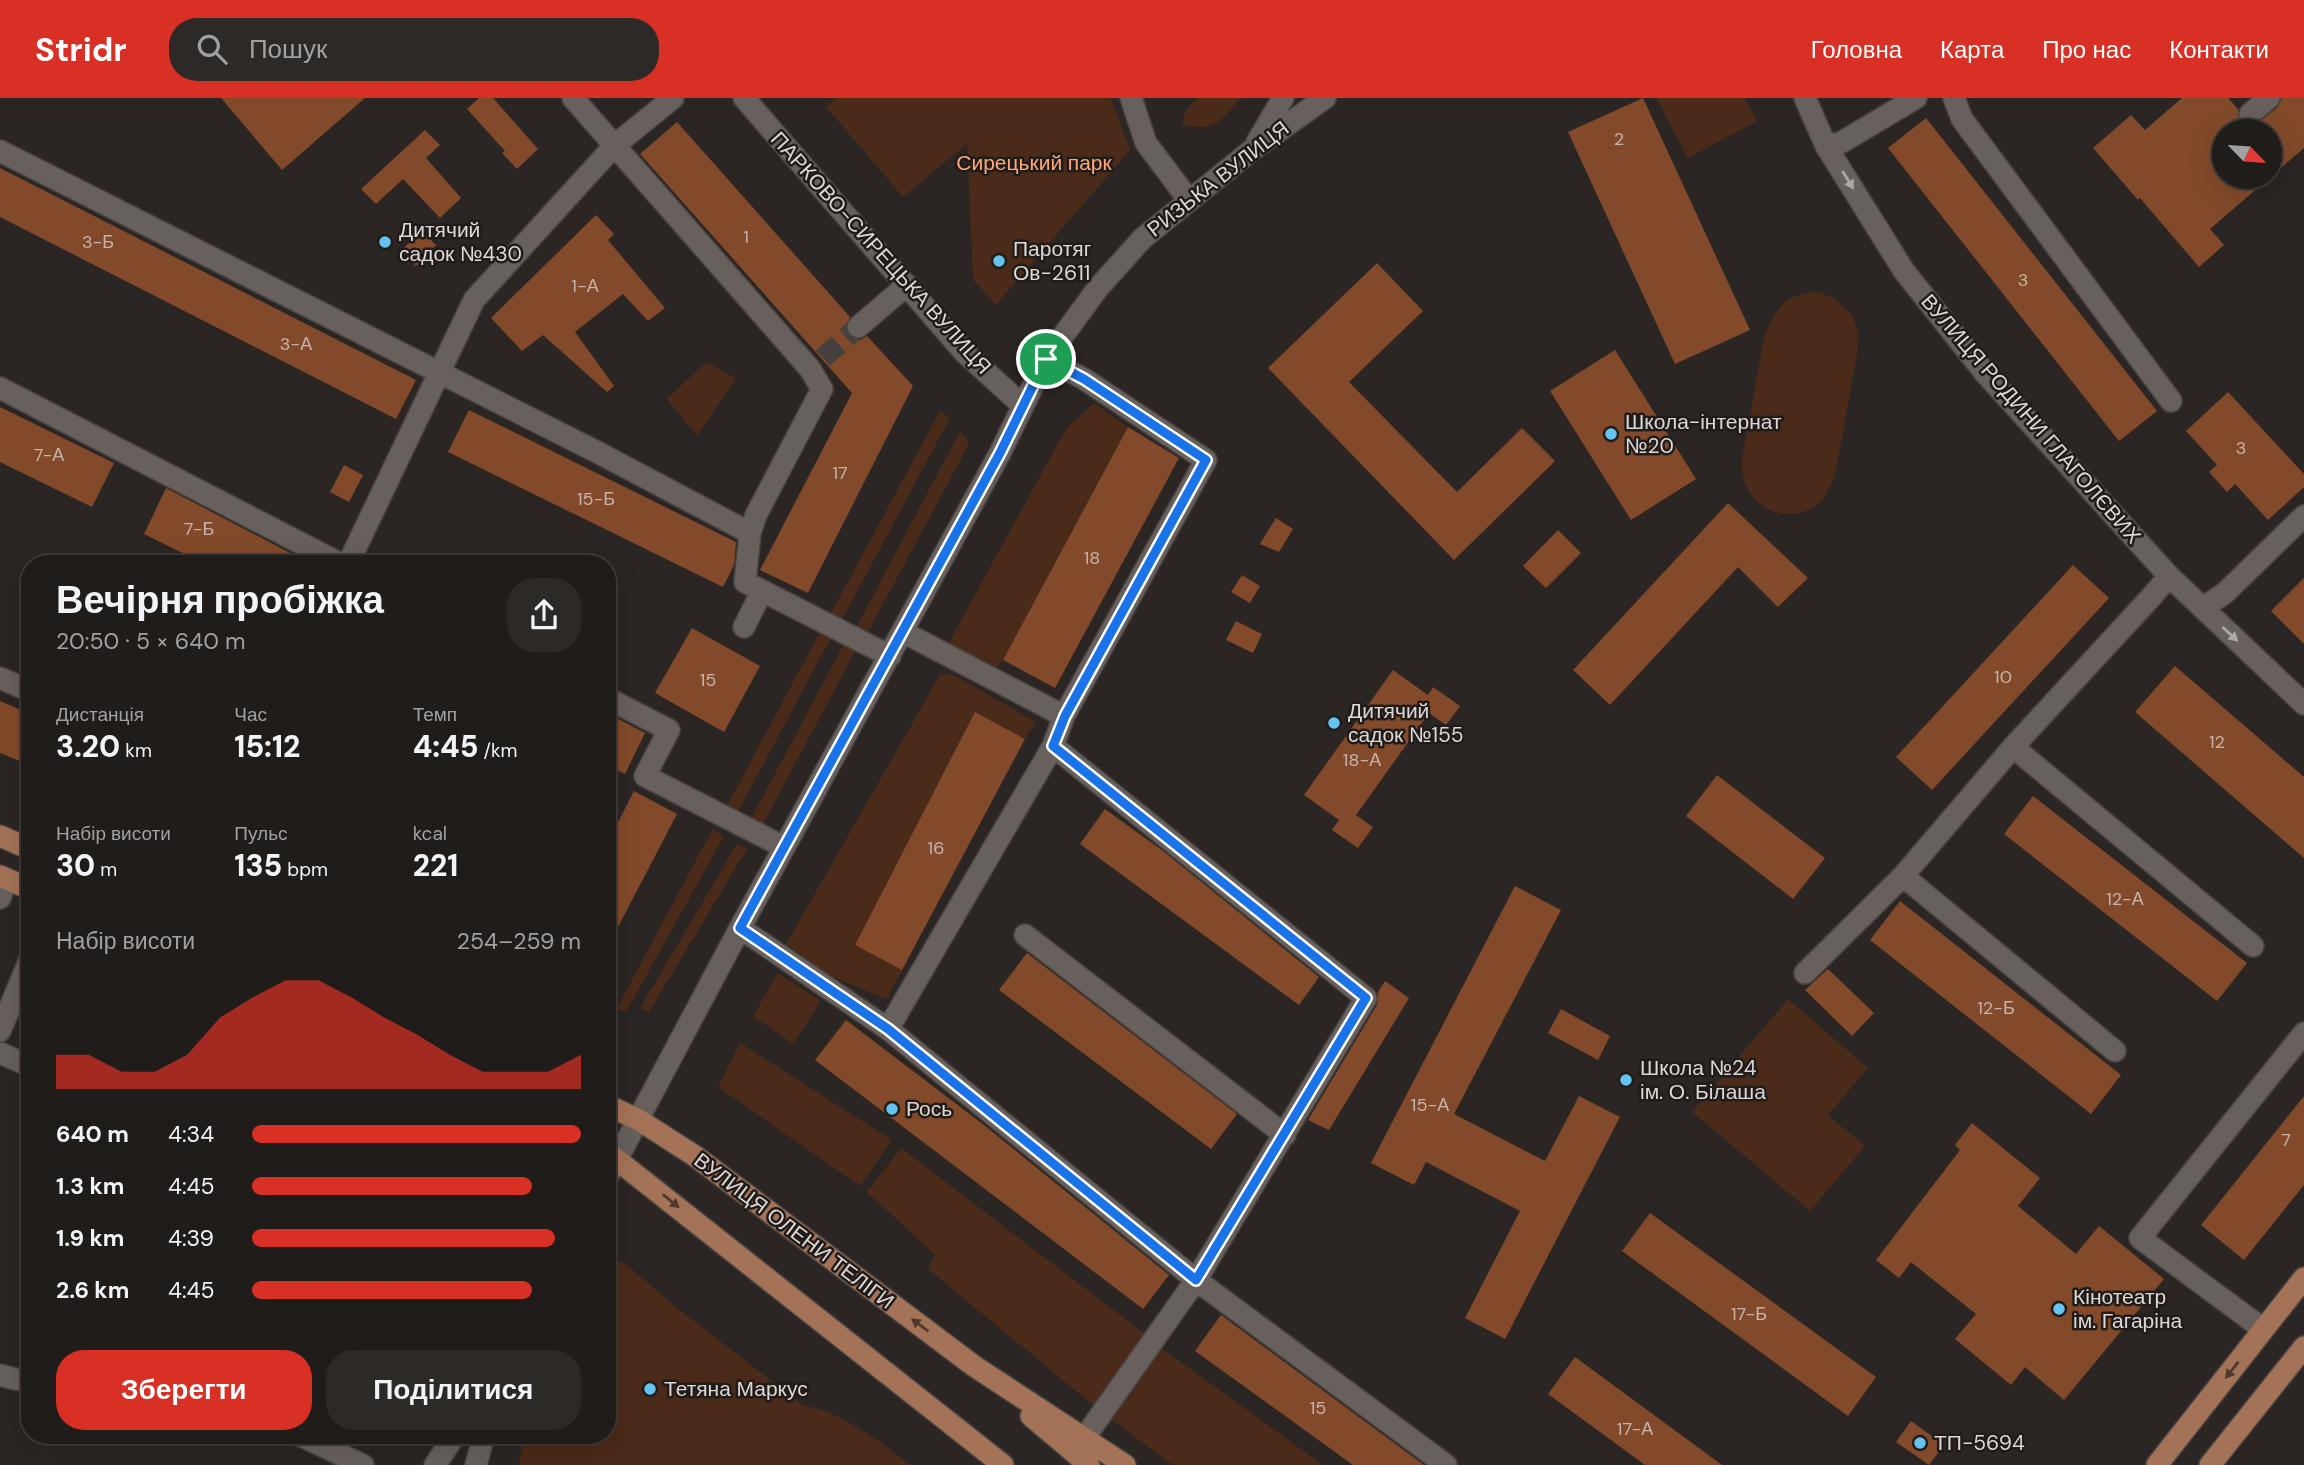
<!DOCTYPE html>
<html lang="uk">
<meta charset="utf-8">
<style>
:root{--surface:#201c1a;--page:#2d2927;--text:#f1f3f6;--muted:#a2a1a2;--line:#3d3a39;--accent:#d93025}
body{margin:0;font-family:"DM Sans",sans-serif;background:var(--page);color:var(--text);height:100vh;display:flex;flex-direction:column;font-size:26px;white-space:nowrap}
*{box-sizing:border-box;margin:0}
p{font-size:23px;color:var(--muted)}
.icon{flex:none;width:38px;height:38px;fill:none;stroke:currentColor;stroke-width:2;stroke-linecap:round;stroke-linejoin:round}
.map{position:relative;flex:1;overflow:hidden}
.drawer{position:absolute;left:21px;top:457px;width:595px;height:889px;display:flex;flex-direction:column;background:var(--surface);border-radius:28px;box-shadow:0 7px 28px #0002,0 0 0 2px var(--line)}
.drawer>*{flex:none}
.needle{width:46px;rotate:115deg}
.buttons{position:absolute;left:2212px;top:21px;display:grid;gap:14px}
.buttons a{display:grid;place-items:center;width:70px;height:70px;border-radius:50%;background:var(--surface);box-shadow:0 7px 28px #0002,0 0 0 2px var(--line);font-size:35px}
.pin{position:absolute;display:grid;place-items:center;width:60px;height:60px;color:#fff;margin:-30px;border:4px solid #fff;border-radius:50%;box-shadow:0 2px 7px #0007}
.round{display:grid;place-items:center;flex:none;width:74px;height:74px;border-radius:28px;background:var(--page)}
.head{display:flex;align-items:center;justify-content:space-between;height:119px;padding:0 35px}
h1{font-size:38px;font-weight:800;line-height:52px}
.metrics{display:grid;grid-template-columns:repeat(3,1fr);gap:10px;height:119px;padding:7px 35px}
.metrics div{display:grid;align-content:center}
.metrics b{font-size:30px;font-weight:800}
.metrics small{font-size:19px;font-weight:400}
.metrics p{font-size:19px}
.chart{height:196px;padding:14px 35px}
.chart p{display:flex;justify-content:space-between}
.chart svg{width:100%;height:126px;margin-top:7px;fill:var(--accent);opacity:.7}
.primary-button{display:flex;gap:14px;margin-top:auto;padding:14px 35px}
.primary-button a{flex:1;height:80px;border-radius:28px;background:var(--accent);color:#fff;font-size:28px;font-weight:800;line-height:80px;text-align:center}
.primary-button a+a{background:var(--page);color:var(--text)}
ul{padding:0 35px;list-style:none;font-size:23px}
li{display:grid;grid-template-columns:112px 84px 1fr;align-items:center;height:52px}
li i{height:18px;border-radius:9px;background:var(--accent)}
header{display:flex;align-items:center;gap:42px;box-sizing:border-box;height:98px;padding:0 35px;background:var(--accent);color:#fff}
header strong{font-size:33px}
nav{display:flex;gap:38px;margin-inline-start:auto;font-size:24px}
.search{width:490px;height:63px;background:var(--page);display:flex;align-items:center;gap:18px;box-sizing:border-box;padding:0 24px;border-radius:28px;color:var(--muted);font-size:26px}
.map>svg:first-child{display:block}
.green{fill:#4a2a18}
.building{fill:#824a2a;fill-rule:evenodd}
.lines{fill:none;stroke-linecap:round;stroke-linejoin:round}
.minor-tunnel{stroke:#46413e;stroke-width:21;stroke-dasharray:21 10;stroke-linecap:butt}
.minor-casing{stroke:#484341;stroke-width:24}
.major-casing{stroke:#484341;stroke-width:24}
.minor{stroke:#67605d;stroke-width:21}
.major{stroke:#a47357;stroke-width:21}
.oneway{fill:#ada8a6}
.oneway2{fill:#4f3a2f}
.route-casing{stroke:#fff;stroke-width:14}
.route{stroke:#1a73e8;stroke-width:9}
.poi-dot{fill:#65c4ef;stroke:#211c19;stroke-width:2.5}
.labels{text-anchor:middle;stroke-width:5;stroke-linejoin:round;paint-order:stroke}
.number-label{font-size:18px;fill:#c6b4ab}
.park-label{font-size:21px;fill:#fda879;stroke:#211c19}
.street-label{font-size:21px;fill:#dcd8d6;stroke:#211c19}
.poi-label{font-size:21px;fill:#dcd8d6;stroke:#211c19;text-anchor:start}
</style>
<header>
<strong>Stridr</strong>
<div class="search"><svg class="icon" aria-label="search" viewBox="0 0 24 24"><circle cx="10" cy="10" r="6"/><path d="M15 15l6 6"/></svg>Пошук</div>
<nav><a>Головна</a><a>Карта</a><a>Про нас</a><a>Контакти</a></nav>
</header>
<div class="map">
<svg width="2304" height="1367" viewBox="0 0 2304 1367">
<rect width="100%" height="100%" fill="#2b2623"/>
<path class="green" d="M 836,0 L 1111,0 L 1130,52 L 996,207 L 973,182 L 967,46 L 903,99 L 826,9 Z
M 1197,0 L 1241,0 C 1221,22 1215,36 1182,26 L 1186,12 Z
M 1656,0 L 1744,0 L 1757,23 L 1688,60 Z
M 1819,194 L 1835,201 L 1852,216 L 1858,234 L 1857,256 L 1835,378 C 1830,388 1825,403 1814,409 C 1787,425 1753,412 1744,382 C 1742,376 1742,368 1742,361 L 1764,239 C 1777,208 1784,196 1819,194 Z
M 706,264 L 736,280 L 697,338 L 667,301 Z
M 1094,305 L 1128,329 L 1003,562 L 997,569 L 948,546 L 1067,329 Z
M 940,313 L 950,320 L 842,522 L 831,515 Z
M 960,333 L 969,346 L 866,538 L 855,532 Z
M 823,528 L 834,534 L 731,727 L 720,721 Z
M 846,542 L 858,548 L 755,741 L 744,734 Z
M 952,576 L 1036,624 L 1025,641 L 976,614 L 855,847 L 902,872 L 887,901 L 830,878 L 786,846 L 940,577 Z
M 712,732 L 724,738 L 626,914 L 617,910 Z
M 737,746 L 747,751 L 649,914 L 640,910 Z
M 778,875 L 821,903 L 793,946 L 753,918 Z
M 1788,901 L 1868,970 L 1828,1017 L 1865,1048 L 1810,1113 L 1692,1014 Z
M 740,945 L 892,1042 L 860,1088 L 718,989 Z
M 901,1050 L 1149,1239 L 1099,1312 L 928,1171 L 935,1157 L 867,1094 Z
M 624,1164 L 672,1206 L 804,1308 C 834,1310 887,1347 910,1367 L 519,1367 L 524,1337 L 607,1337 L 607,1174 L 614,1165 Z
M 1160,1249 L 1323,1367 L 1173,1367 L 1109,1320 Z"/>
<path class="building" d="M 221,0 L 365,0 L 282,72 Z
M 479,0 L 493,0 L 538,51 L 517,71 L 502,55 L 505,53 L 467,11 Z
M 1643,0 L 1750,232 L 1675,266 L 1568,34 Z
M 2182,0 L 2228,0 L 2238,11 L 2240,24 L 2245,28 L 2252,29 L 2277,10 L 2282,0 L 2304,0 L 2304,50 L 2210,131 L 2224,147 L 2199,169 L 2140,100 L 2138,102 L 2093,50 L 2131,17 L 2145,32 ZM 2224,33 L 2270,33 L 2270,79 L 2224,79 Z
M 1926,20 L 2157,313 L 2119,343 L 1888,50 Z
M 677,24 L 850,219 L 845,231 L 849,238 L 860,242 L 867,238 L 913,288 L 808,495 L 760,472 L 852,295 L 640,56 Z
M 425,32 L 440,47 L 426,60 L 461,100 L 440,120 L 403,81 L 376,106 L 361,91 Z
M 0,70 L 416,282 L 396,321 L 0,119 Z
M 596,117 L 614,136 L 608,142 L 665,210 L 648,223 L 623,196 L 575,234 L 614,288 L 607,294 L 543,237 L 522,253 L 491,220 Z
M 421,132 L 436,147 L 416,168 L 401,153 Z
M 1377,165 L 1423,213 L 1349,284 L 1457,394 L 1522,330 L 1555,363 L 1454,462 L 1268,270 Z
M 1615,252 L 1696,381 L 1631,422 L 1550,293 Z
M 2228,294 L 2304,376 L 2304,389 L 2268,422 L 2235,386 L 2227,394 L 2209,374 L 2217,367 L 2186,333 Z
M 0,309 L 114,365 L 92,409 L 0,364 Z
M 469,312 L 736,444 L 734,467 L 723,489 L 448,354 Z
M 1128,329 L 1179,360 L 1055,590 L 1003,562 Z
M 344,367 L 363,377 L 349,404 L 330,394 Z
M 166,390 L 311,466 L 205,466 L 144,436 Z
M 1728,405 L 1808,480 L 1778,509 L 1738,469 L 1610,607 L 1573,572 Z
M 1276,420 L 1293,431 L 1279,454 L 1260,446 Z
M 1558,432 L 1581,455 L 1546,490 L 1523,468 Z
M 2073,467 L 2109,500 L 1932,692 L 1896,659 Z
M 1242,477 L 1260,488 L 1250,505 L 1231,494 Z
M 2304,480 L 2304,546 L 2271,513 Z
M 1236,523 L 1262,536 L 1253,555 L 1226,542 Z
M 692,530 L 760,568 L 724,634 L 655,595 Z
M 2175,568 L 2304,679 L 2304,760 L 2135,614 Z
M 1393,572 L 1428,597 L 1433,589 L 1460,608 L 1446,627 L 1429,615 L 1356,717 L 1373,729 L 1358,750 L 1332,732 L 1339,722 L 1304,697 Z
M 0,603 L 30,616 L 30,667 L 0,655 Z
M 975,614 L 1025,641 L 902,872 L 855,847 Z
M 607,615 L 645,635 L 625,676 L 607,667 Z
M 1717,677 L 1825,760 L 1793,801 L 1686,718 Z
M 634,693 L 677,716 L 607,850 L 607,746 Z
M 2033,698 L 2247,865 L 2217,903 L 2004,736 Z
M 1105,711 L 1163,753 L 1319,879 L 1299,907 L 1080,746 Z
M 1515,788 L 1561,812 L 1454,1016 L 1545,1063 L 1579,998 L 1620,1019 L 1505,1241 L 1465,1220 L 1520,1113 L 1426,1064 L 1414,1087 L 1371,1065 Z
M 1900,803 L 2121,977 L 2091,1016 L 1870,842 Z
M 1027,855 L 1237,1016 L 1211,1051 L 999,892 Z
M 1828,871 L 1874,915 L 1852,938 L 1805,892 Z
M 1385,883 L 1409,900 L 1329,1032 L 1308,1022 L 1377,907 L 1378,894 Z
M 1561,911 L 1610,938 L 1598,962 L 1548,935 Z
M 846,922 L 984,1027 L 1169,1177 L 1143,1211 L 815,962 Z
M 2304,998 L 2304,1087 L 2244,1162 L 2201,1127 Z
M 1972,1025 L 2040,1080 L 2018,1108 L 2076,1156 L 2099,1128 L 2164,1181 L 2064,1302 L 2025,1269 L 2011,1287 L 1955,1241 L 1976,1216 L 1911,1164 L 1899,1180 L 1876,1162 L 1960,1052 L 1955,1047 Z
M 1650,1115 L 1876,1279 L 1848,1318 L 1622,1153 Z
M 1221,1217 L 1424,1367 L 1353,1367 L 1195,1253 Z
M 1575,1259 L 1722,1367 L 1645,1367 L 1548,1296 Z
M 1911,1323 L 1944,1347 L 1929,1367 L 1896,1344 Z"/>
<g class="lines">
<path class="minor-tunnel" d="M 823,260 L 858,229"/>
<g class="minor-casing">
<path id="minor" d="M 573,0 L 810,271 L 822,291 L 756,417 L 750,435 L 745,484 L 890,558
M 744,0 L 964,254 L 1022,307
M 1131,0 L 1146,45 L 1188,101
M 1805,0 L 1826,48 L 1904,173 L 1985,275 L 2169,478 L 2304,606
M 1954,0 L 1962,21 L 2171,303
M 2250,16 L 2269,0
M 1257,44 L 1283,0
M 1826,48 L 1842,44 L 1916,0
M 0,53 L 599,355 L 750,435
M 858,229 L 907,187
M 0,290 L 341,466
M 348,466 L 474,202 L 615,47 L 673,0
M 2203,510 L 2225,495 L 2304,418
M 744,529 L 762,493
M 903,534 L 1064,618
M 0,580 L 30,593
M 607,600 L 669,632 L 645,678 L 784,749
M 1053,648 L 1366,900 L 1196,1182 L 1085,1339
M 2013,649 L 2253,848
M 0,800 L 7,781
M 740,830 L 888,931 L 1196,1182 L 1446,1367
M 1025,837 L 1285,1037
M 1805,875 L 1903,778
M 888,931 L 1053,648 L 1064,618 L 1206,362 L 1084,281 L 1046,261
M 0,933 L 30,861
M 2115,953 L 1903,778 L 2013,649 L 2153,497 L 2169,478
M 0,955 L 30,968
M 607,1080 L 740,830 L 1000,355 L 1046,261 L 1098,190 L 1143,140 L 1252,52 L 1325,0
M 2263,1231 L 2140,1140 L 2304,935
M 0,1277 L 15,1281 L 30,1282
M 299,1337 L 363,1367
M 435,1367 L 455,1337
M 476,1367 L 484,1337"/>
</g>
<g class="major-casing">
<path id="major" d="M 0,738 L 30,751
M 0,778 L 30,791
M 607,1007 L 639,1022 L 695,1058 L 974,1268 L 1125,1367
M 607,1054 L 1003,1367
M 1031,1318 L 1089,1367
M 2157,1367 L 2304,1180
M 2210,1367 L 2304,1249"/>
</g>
<use href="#minor" class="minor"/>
<use href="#major" class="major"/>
</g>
<defs><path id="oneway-solid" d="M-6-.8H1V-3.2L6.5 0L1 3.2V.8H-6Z" transform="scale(1.75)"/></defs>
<g class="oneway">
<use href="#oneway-solid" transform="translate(1848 82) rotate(58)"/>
<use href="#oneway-solid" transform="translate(2230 536) rotate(43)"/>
</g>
<g class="oneway2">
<use href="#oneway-solid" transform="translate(671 1103) rotate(39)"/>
<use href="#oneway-solid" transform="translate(920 1227) rotate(-143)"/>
<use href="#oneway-solid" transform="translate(2232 1272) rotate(128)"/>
</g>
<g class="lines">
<g class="route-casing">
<path id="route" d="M 1046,261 L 1084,281 L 1206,362 L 1065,618 L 1053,648 L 1366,900 L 1196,1182 L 888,931 L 740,830 L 1000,355 Z"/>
</g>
<use href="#route" class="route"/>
</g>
<g class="poi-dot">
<circle cx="385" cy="144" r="7"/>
<circle cx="999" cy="163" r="7"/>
<circle cx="1611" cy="336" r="7"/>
<circle cx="1334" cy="625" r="7"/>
<circle cx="1626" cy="982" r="7"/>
<circle cx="892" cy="1011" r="7"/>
<circle cx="2059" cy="1211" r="7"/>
<circle cx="650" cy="1291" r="7"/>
<circle cx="1920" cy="1345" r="7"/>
</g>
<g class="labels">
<g class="number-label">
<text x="1619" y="47">2</text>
<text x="746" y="145">1</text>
<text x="98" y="150">3-Б</text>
<text x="2023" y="188">3</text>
<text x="585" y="194">1-А</text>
<text x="296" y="252">3-А</text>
<text x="2241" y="356">3</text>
<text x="49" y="363">7-А</text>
<text x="840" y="381">17</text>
<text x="596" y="407">15-Б</text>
<text x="199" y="437">7-Б</text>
<text x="1092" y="466">18</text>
<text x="2003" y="585">10</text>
<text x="708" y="588">15</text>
<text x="2217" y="650">12</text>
<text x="1362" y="668">18-А</text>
<text x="936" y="756">16</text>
<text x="2125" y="807">12-А</text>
<text x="1996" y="916">12-Б</text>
<text x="1430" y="1013">15-А</text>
<text x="2286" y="1048">7</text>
<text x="1749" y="1222">17-Б</text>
<text x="1318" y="1316">15</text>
<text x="1635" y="1337">17-А</text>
</g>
<g class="park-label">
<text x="1034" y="72">Сирецький парк</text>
</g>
<g class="street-label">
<text transform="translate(1218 81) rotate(-38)" y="7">РИЗЬКА ВУЛИЦЯ</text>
<text transform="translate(881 155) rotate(48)" y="7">ПАРКОВО-СИРЕЦЬКА ВУЛИЦЯ</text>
<text transform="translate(2031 321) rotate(49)" y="7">ВУЛИЦЯ РОДИНИ ГЛАГОЛЄВИХ</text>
<text transform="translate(794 1133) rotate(37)" y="7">ВУЛИЦЯ ОЛЕНИ ТЕЛІГИ</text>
</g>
<g class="poi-label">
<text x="399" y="139">Дитячий<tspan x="399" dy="24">садок №430</tspan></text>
<text x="1013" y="158">Паротяг<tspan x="1013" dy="24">Ов-2611</tspan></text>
<text x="1625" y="331">Школа-інтернат<tspan x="1625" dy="24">№20</tspan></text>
<text x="1348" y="620">Дитячий<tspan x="1348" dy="24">садок №155</tspan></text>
<text x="1640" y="977">Школа №24<tspan x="1640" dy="24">ім. О. Білаша</tspan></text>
<text x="906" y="1018">Рось</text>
<text x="2073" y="1206">Кінотеатр<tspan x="2073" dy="24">ім. Гагаріна</tspan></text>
<text x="664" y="1298">Тетяна Маркус</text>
<text x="1934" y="1352">ТП-5694</text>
</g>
</g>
</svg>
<div class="buttons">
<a><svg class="needle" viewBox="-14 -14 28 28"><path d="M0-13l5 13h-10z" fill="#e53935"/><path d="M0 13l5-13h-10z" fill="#a2a1a2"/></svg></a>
</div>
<div class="pin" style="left:1046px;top:261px;background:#1e9e55"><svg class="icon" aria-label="arrive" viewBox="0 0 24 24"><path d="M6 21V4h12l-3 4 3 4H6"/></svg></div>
<section class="drawer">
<div class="head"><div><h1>Вечірня пробіжка</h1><p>20:50 · 5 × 640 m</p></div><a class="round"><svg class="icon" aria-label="share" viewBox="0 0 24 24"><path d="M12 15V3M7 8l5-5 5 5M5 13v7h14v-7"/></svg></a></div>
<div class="metrics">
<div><p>Дистанція</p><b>3.20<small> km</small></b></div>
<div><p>Час</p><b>15:12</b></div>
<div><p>Темп</p><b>4:45<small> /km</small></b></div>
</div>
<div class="metrics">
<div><p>Набір висоти</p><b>30<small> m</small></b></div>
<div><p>Пульс</p><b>135<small> bpm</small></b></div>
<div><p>kcal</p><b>221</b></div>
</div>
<div class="chart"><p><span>Набір висоти</span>254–259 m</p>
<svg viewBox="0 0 160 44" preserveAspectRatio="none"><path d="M0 44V32L10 32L20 38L30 38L40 32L50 19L60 12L70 6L80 6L90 12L100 19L110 25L120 32L130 38L140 38L150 38L160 32V44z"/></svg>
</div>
<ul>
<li><b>640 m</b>4:34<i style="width:100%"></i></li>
<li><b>1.3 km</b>4:45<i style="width:85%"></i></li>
<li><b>1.9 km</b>4:39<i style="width:92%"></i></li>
<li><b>2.6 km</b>4:45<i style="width:85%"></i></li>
</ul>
<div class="primary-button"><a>Зберегти</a><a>Поділитися</a></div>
</section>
</div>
